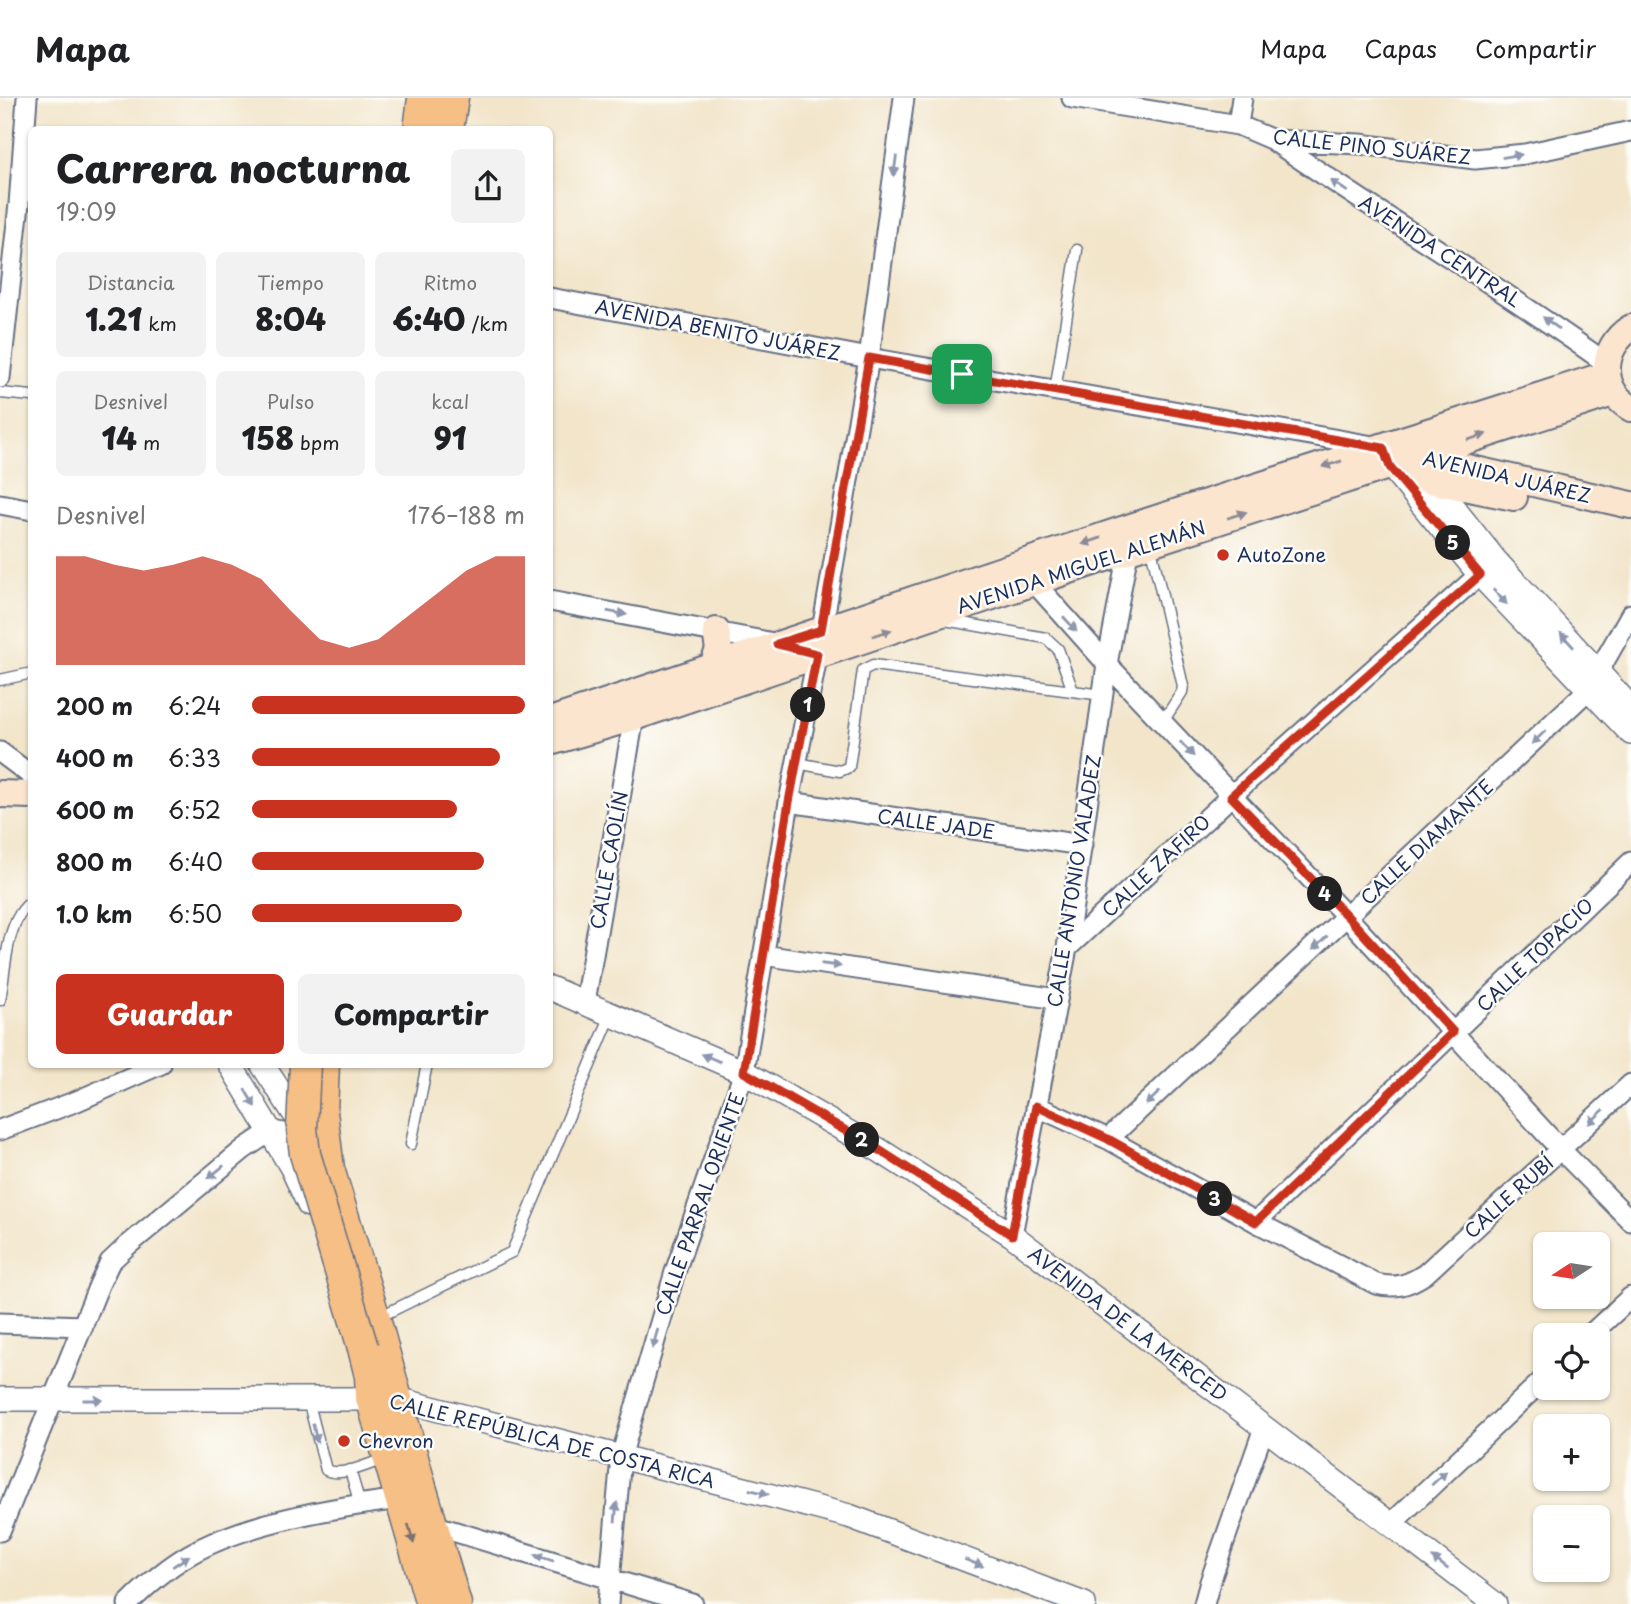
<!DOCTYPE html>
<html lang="es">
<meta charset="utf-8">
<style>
:root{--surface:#fff;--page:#f2f2f2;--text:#202124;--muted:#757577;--line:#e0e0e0;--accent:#c8321e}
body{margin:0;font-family:"Playpen Sans",sans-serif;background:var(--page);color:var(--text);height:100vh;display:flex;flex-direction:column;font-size:26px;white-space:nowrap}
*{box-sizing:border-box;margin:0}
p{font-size:23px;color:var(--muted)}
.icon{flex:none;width:38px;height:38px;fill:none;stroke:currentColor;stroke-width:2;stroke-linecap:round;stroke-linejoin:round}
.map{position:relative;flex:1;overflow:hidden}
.drawer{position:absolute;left:28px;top:28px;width:525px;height:942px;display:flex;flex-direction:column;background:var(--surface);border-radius:10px;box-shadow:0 2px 5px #0004}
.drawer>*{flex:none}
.needle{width:46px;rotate:258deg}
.controls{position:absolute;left:1533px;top:1134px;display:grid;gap:14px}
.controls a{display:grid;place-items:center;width:77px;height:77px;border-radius:10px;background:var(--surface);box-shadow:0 2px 5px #0004;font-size:35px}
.pin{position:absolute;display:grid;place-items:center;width:60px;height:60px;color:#fff;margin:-30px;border-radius:14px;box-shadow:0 4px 10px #0006}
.km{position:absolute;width:35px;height:35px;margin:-18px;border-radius:50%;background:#222;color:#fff;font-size:19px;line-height:35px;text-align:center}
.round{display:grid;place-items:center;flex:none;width:74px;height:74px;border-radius:10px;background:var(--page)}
.overview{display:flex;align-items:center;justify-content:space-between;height:119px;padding:0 28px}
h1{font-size:38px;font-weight:800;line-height:52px}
.figures{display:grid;grid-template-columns:repeat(3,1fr);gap:10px;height:119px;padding:7px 28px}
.figures div{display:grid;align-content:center;border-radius:10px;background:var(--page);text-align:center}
.figures b{font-size:30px;font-weight:800}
.figures small{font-size:19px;font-weight:400}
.figures p{font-size:19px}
.chart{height:196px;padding:14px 28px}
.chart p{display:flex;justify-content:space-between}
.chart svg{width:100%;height:126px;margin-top:7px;fill:var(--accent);opacity:.7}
.primary-button{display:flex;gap:14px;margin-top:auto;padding:14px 28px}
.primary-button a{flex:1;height:80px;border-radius:10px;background:var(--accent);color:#fff;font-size:28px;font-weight:800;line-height:80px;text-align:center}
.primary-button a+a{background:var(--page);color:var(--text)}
ul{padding:0 28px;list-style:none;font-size:23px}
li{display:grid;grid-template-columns:112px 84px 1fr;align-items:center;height:52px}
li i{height:18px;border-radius:9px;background:var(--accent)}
header{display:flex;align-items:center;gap:42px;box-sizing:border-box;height:98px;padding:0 35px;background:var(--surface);border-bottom:2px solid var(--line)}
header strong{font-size:33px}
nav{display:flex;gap:38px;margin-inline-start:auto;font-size:24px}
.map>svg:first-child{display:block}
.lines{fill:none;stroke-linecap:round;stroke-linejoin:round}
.service-casing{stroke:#666f84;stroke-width:13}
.minor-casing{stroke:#666f84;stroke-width:23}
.tertiary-casing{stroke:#666f84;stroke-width:26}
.secondary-casing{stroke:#666f84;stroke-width:30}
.primary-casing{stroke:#666f84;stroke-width:33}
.service{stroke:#fff;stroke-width:10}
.minor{stroke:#fff;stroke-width:19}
.tertiary{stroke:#fff;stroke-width:23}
.secondary{stroke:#fbe5cf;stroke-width:26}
.primary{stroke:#f5bf86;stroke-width:30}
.primary-bridge-casing{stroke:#666f84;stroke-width:33;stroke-linecap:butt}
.primary-bridge{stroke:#f5bf86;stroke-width:30}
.oneway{fill:#8d97ae}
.oneway2{fill:#8b8a96}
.oneway3{fill:#7d7070}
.route-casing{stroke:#fff;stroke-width:14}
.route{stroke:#c8321e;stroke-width:9}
.poi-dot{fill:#c8321e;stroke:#fdfcf7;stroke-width:2.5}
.labels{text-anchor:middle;stroke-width:5;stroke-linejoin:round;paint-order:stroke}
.street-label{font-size:19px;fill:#1b2f5e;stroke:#fdfcf7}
.poi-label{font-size:19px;fill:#1b2f5e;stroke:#fdfcf7;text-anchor:start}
</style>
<header>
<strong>Mapa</strong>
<nav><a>Mapa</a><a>Capas</a><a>Compartir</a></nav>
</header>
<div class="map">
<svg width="1631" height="1506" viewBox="0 0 1631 1506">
<rect width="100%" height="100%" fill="#fdfcf7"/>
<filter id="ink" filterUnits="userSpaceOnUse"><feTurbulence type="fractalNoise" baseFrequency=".0143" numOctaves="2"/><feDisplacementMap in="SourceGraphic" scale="14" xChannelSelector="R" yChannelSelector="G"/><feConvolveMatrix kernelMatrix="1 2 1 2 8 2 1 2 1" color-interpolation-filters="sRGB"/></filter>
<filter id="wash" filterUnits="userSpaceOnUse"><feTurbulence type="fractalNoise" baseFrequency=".00686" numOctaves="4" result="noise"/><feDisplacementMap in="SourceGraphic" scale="28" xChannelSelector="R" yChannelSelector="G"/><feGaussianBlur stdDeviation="1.57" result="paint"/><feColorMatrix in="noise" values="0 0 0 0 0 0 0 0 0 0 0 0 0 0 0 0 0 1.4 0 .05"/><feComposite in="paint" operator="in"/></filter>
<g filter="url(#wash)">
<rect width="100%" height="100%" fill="#f2e5ca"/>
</g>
<g filter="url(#ink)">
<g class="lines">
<g class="service-casing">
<path id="service" d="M 1055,293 L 1077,152
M 0,295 L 32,298
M 1150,446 L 1183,588 L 1182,594 L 1162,625
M 945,522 L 1046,540 L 1058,551 L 1073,593
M 0,582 L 32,575
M 797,665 L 840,673 L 849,669 L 863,572 L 873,567 L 1103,597
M 0,902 C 6,871 5,822 32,803
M 411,1046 L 427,966
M 379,1219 L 512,1154 L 611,917
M 308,1302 L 326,1372 C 342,1380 370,1365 387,1360
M 350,1372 L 360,1406"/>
</g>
<g class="minor-casing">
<path id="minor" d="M 1072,0 L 1238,27 L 1273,42 L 1360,46 L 1475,61 L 1525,56 L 1631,33
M 1238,27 L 1242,0
M 1274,43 C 1383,119 1498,187 1606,265
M 550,200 L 869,260 L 1379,349
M 0,280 L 19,106 L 27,0
M 0,406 L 32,412
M 1025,474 L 1107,566 L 1347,819 L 1561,1052 L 1631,1123
M 550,503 L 779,546
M 0,654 L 32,678
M 789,704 L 1082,747
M 1067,850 L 1231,698 L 1489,468
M 763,857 L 1057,901
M 585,904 L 634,619
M 1036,1008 L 1108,1041 L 1256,1124 L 1376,1186 C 1396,1191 1408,1187 1425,1176 L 1631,986
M 0,1032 L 77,1003 L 161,966
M 1108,1041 L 1588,592 L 1631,516
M 1256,1124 L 1631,764
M 1012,1137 L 1067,850 L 1107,566 L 1130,443
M 0,1225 L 83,1228
M 1590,1237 L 1631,1199
M 433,1427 L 693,1506
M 1390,1427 L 1545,1280
M 0,1433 L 99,1187 L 110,1164 L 127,1148 L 244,1051 L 271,1033 L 296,1037 L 307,1046
M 128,1506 C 146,1488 165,1471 187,1458 C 244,1424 335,1409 401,1401
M 608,1506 L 621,1359 L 675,1174 L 744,974 L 789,704 L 820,544 L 869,260 L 904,0
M 1204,1506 L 1210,1484 L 1264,1330"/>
</g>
<g class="tertiary-casing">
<path id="tertiary" d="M 1389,366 L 1480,477 L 1631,635
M 1424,373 L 1495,462 L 1631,610
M 550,890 L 744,974 L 879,1052 L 1012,1137 L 1495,1506
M 230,966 L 292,1070 L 309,1107
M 262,966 L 305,1032
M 0,1301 L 397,1301 L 849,1418 L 1084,1506"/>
</g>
<g class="secondary-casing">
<path id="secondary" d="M 1631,230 C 1600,249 1598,292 1631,310
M 1418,359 L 1631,407
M 1390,369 L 1429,382 L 1514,399
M 712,570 L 719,552 L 716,533
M 550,623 L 1134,428 L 1606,277
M 550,644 L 634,619 L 1126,453 L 1613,295
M 0,696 L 32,697"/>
</g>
<g class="primary-casing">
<path id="primary" d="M 419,32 L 423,0
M 448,32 L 453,0
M 324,966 L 322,1014 L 329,1071 L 375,1220 L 421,1389 L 456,1506
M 363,1250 L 370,1278 L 371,1300 L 431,1506"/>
</g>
<use href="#service" class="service"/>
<use href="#minor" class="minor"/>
<use href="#tertiary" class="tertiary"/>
<use href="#secondary" class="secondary"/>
<use href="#primary" class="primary"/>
<g class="primary-bridge-casing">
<path id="primary-bridge" d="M 305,966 L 302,1031 L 305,1056 L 363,1250"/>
</g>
<use href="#primary-bridge" class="primary-bridge"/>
</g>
<defs><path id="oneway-solid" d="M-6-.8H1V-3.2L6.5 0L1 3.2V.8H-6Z" transform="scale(1.75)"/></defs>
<g class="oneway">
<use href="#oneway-solid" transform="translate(1512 58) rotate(-9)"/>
<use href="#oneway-solid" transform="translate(895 68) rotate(98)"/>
<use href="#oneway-solid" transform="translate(1339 88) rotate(-146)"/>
<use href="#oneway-solid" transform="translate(1551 225) rotate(-144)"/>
<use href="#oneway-solid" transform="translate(1500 499) rotate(47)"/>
<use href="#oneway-solid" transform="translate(617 515) rotate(10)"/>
<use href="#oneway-solid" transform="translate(1070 526) rotate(48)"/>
<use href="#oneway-solid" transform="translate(1567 542) rotate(-132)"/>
<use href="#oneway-solid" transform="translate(1539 639) rotate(137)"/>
<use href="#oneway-solid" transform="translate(1187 651) rotate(47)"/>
<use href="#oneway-solid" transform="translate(1320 845) rotate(137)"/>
<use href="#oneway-solid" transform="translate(831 867) rotate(8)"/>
<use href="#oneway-solid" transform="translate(711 960) rotate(-157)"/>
<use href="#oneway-solid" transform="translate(250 1000) rotate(59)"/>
<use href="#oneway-solid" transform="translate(1153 1000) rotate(137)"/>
<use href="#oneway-solid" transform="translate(1596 1019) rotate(137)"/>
<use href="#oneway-solid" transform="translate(216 1074) rotate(141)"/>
<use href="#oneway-solid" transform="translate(655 1241) rotate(106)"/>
<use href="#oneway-solid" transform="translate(93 1302)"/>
<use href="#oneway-solid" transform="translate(315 1335) rotate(77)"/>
<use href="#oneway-solid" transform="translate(1439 1380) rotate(-43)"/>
<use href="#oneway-solid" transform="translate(759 1394) rotate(14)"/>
<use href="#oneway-solid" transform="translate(616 1414) rotate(-85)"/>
<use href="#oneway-solid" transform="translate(544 1460) rotate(-163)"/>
<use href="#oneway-solid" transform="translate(181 1463) rotate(-34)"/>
<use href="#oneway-solid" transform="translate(974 1465) rotate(21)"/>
<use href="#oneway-solid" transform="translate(1440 1465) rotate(-143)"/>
</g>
<g class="oneway2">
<use href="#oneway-solid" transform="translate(1477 339) rotate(-18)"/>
<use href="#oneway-solid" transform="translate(1332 366) rotate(163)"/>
<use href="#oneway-solid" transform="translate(1237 417) rotate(-18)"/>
<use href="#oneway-solid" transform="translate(1092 443) rotate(161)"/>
<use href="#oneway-solid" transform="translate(882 535) rotate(-18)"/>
</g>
<use class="oneway3" href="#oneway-solid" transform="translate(411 1436) rotate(74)"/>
</g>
<g class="lines" filter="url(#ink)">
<g class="route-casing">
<path id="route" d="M 869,260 L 1383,350 L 1390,369 L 1480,477 L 1231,698 L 1348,819 L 1453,934 L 1256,1124 L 1108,1041 L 1036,1008 L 1012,1137 L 879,1052 L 744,974 L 789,704 L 817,556 L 777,546 L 821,532 Z"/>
</g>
<use href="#route" class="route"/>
</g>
<g class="poi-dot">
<circle cx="1223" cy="457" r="7"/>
<circle cx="344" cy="1343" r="7"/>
</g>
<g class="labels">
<g class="street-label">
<text transform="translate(1372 49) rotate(6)" y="7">CALLE PINO SUÁREZ</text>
<text transform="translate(1440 153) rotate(33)" y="7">AVENIDA CENTRAL</text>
<text transform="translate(718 232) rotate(11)" y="7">AVENIDA BENITO JUÁREZ</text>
<text transform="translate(1507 379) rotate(13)" y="7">AVENIDA JUÁREZ</text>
<text transform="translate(1081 469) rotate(-18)" y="7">AVENIDA MIGUEL ALEMÁN</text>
<text transform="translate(936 726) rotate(8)" y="7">CALLE JADE</text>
<text transform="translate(1427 744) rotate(-43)" y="7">CALLE DIAMANTE</text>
<text transform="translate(609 762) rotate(-80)" y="7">CALLE CAOLÍN</text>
<text transform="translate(1156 768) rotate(-43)" y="7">CALLE ZAFIRO</text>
<text transform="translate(1074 783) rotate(-81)" y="7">CALLE ANTONIO VALADEZ</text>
<text transform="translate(1535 857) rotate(-44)" y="7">CALLE TOPACIO</text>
<text transform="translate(1509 1099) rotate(-42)" y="7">CALLE RUBÍ</text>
<text transform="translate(700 1106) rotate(-71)" y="7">CALLE PARRAL ORIENTE</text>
<text transform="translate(1128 1226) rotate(37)" y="7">AVENIDA DE LA MERCED</text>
<text transform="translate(552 1343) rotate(14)" y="7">CALLE REPÚBLICA DE COSTA RICA</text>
</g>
<g class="poi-label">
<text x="1237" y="464">AutoZone</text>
<text x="358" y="1350">Chevron</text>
</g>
</g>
</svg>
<div class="controls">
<a><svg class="needle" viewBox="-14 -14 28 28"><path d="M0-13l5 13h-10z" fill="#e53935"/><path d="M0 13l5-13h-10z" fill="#757577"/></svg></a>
<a><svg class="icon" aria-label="locate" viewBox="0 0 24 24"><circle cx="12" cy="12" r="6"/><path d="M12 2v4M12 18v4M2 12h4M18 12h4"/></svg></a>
<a>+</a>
<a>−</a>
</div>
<div class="pin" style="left:962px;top:276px;background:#1e9e55"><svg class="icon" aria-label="arrive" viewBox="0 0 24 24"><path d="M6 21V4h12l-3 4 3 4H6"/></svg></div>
<b class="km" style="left:808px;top:607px">1</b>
<b class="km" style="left:862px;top:1042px">2</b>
<b class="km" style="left:1215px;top:1101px">3</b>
<b class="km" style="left:1325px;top:796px">4</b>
<b class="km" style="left:1453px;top:445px">5</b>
<section class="drawer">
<div class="overview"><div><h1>Carrera nocturna</h1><p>19:09</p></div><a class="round"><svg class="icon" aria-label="share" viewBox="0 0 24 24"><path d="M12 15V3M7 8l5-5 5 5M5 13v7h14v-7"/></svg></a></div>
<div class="figures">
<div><p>Distancia</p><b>1.21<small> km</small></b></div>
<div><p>Tiempo</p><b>8:04</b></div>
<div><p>Ritmo</p><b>6:40<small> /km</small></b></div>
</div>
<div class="figures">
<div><p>Desnivel</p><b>14<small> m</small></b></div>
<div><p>Pulso</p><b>158<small> bpm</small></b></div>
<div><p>kcal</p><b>91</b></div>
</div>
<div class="chart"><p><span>Desnivel</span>176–188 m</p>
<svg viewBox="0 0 160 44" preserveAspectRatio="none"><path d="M0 44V6L10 6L20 9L30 11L40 9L50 6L60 9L70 14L80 25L90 35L100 38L110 35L120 27L130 19L140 11L150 6L160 6V44z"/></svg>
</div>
<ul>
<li><b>200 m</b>6:24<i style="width:100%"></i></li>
<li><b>400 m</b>6:33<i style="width:91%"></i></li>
<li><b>600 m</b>6:52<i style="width:75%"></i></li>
<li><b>800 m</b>6:40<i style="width:85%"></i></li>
<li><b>1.0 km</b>6:50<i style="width:77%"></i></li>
</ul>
<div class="primary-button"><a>Guardar</a><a>Compartir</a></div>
</section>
</div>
